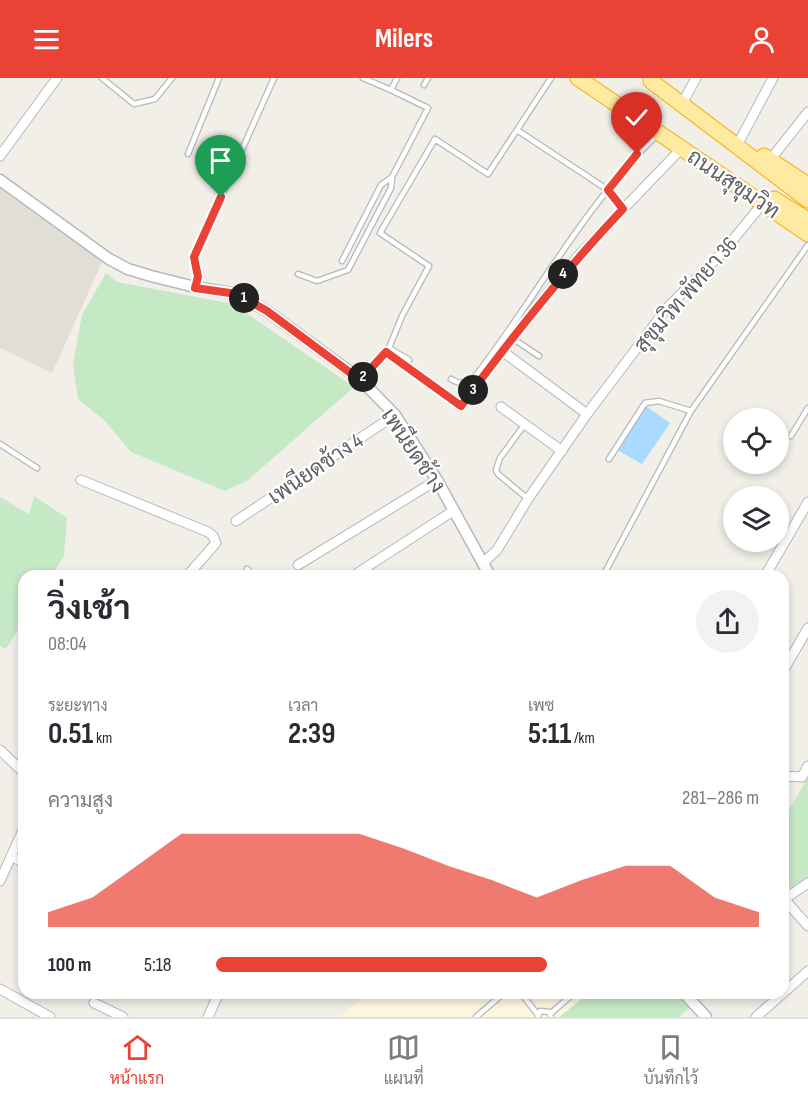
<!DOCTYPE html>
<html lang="th">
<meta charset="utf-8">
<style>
:root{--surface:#fff;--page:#f2f2f3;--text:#2b2b33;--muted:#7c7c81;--line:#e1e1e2;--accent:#ea4335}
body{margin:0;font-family:"Sofia Sans Condensed",Sarabun,sans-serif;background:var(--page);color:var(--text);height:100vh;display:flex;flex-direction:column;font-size:22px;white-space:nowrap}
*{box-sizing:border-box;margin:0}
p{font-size:20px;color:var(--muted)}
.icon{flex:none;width:33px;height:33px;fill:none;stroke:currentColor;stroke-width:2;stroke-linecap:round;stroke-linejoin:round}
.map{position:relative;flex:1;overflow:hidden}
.sheet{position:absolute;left:18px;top:492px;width:771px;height:429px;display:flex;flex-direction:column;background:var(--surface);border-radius:18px;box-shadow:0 3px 9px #0003}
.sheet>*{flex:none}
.fabs{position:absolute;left:723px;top:330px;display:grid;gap:12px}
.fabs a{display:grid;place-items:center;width:66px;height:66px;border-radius:50%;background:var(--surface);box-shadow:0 3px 9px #0003;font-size:30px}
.pin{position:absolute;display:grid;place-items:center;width:51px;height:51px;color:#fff;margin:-62px -26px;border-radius:50% 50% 50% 0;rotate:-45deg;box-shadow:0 0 6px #0007}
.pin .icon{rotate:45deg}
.km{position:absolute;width:30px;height:30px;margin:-15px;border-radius:50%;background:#222;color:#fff;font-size:16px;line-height:30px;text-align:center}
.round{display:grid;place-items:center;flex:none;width:63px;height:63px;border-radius:32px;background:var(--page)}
.overview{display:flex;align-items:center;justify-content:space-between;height:102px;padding:0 30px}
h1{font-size:33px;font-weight:700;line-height:45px}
.stats{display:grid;grid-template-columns:repeat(3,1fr);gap:9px;height:102px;padding:6px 30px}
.stats div{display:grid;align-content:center}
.stats b{font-size:30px;font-weight:700}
.stats small{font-size:16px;font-weight:400}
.stats p{font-size:16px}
.chart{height:168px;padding:12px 30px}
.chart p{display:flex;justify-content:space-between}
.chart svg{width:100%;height:108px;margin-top:6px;fill:var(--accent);opacity:.7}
ul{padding:0 30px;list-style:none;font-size:20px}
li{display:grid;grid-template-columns:96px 72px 1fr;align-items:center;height:45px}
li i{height:15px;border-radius:8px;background:var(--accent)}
header{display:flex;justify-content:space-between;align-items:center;height:78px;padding:0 30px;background:var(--accent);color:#fff;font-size:27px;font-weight:700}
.dock{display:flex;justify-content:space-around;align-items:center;height:84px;border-top:2px solid var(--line);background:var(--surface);font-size:16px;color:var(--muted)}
.dock a{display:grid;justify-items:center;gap:3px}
.dock .active{color:var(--accent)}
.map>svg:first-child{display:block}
.commercial{fill:#fef7e0}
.education{fill:#e1ded6}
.green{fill:#c5e8c5}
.water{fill:#aadaff}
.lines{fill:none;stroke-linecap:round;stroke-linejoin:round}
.service-casing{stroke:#b5b8bc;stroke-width:7}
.minor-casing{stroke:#b5b8bc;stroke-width:11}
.tertiary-casing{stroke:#b5b8bc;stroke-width:13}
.trunk-casing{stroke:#f9ab00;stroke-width:17}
.service{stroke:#fff;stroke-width:4.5}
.minor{stroke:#fff;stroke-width:9}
.tertiary{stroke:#fff;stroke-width:10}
.trunk{stroke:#feeaa1;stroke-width:15}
.route-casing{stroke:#fff;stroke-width:12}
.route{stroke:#ea4335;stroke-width:8}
.labels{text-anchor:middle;stroke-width:4.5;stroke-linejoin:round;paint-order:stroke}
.street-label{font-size:22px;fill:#5f6368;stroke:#fff}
</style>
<header><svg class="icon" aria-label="menu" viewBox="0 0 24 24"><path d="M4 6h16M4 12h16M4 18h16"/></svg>Milers<svg class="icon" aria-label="person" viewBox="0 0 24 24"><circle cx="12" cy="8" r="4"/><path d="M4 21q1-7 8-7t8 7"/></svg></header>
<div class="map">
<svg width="808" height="939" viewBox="0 0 808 939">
<rect width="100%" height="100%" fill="#f1efe8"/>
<path class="commercial" d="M 368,915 L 589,915 L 559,939 L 340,939 Z"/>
<path class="education" d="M 0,109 L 103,182 L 52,295 L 0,270 Z"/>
<path class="green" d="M 106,195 L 117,204 L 233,226 L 354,309 L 248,402 L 225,413 L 131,374 L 105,343 L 78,321 L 73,286 L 82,237 Z
M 34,418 L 67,440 L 64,478 L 51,498 L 24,498 L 24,542 L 6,571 L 0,568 L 0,419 L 29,436 Z
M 808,699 L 808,800 L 794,815 L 789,809 L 783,814 L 783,742 Z
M 589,915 L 678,915 L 691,928 L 679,939 L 559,939 Z"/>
<path class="water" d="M 646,328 L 670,345 L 642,386 L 617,372 Z"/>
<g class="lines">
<g class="service-casing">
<path id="service" d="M 102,0 L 134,26 L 155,21 L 172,0
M 363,0 L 391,12
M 424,7 L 428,0
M 517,52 L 608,112 L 623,131
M 188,76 L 219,0
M 342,183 L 381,107 L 392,99
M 298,196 L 317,203 L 348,192 L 391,110 L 392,99 L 428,30 L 391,12 L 397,0
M 195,209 L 198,199 L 194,179 L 274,0
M 512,260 L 539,278
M 409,282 L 389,270 L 402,238 L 429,188 L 380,155 L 435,61 L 488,96 L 551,0
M 451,301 C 459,306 466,307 474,300 C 536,220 584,127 658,56
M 525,346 L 500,380 L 496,392 L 498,396 L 528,421
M 791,358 L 808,330
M 0,366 L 37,390
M 609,381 L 645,325 L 659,323 L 691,333
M 247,491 L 253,498
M 603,498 L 691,333 L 808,167
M 521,915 L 538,937
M 550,936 L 574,915
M 476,939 L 504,915
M 538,939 L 540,933 L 549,934 L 551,939"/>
</g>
<g class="minor-casing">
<path id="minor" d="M 683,24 L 696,0
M 740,62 L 773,0
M 0,78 L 57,0
M 770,82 L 808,34
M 502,273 L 587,336
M 361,302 L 386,274 L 461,328 L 511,259 L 580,176 L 682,70
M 501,329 L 562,373
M 81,402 L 208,454 L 213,458 L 216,465 L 187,498
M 236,443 L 395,337
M 484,484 L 497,472 L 528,421 L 587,336 L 667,230 L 722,175 L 763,125
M 298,487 L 437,402
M 353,498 L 453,433
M 765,498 L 808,424
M 783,593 L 808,550
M 0,672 L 24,695
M 783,698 L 802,699 L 808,688
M 11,778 L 24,785
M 0,803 L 24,750
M 783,822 L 808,805
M 785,822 L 808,848
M 0,911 L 50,939
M 94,925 L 123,939
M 208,939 L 219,915
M 756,939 L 808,893"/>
</g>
<g class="tertiary-casing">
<path id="tertiary" d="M 0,102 L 109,181 L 128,191 L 151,198 L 195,209 L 237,216 L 267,233 L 361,302 L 395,337 L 437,402 L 490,498
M 684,915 L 706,939"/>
</g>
<g class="trunk-casing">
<path id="trunk" d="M 578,0 L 808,156
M 651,3 L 808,122
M 764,78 L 808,107
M 774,121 L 808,142"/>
</g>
<use href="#service" class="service"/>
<use href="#minor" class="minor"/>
<use href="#tertiary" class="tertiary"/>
<use href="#trunk" class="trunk"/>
</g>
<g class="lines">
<g class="route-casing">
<path id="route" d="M 221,119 L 194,179 L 198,199 L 195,210 L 237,216 L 267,233 L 360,302 L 386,274 L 461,328 C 512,259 564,193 623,131 L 608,112 L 637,76"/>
</g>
<use href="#route" class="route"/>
</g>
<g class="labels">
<g class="street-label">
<text transform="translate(734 105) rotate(34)" y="8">ถนนสุขุมวิท</text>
<text transform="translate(685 216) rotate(-49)" y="8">สุขุมวิท พัทยา 36</text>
<text transform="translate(414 372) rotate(56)" y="8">เพนียดช้าง</text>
<text transform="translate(315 390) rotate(-34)" y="8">เพนียดช้าง 4</text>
</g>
</g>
</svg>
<div class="fabs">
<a><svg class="icon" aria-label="locate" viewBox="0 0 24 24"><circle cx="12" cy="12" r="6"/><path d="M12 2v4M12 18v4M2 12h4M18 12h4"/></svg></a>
<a><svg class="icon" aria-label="layers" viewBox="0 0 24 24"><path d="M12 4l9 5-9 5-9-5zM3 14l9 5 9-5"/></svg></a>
</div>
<div class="pin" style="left:221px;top:119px;background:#1e9e55"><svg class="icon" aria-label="arrive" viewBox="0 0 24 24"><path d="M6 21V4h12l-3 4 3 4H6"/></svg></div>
<div class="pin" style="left:637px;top:76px;background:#d93025"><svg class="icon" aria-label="check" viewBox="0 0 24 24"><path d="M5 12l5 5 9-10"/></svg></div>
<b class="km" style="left:244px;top:220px">1</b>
<b class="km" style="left:363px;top:299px">2</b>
<b class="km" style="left:473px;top:312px">3</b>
<b class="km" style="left:563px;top:196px">4</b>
<section class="sheet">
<div class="overview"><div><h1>วิ่งเช้า</h1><p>08:04</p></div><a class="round"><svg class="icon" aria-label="share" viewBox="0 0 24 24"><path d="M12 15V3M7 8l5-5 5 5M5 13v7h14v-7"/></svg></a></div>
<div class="stats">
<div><p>ระยะทาง</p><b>0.51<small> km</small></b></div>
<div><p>เวลา</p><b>2:39</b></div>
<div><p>เพซ</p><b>5:11<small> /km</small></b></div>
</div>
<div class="chart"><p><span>ความสูง</span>281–286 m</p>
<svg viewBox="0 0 160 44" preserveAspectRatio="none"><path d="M0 44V38L10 32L20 19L30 6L40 6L50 6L60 6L70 6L80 12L90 19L100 25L110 32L120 25L130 19L140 19L150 32L160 38V44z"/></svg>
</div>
<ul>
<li><b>100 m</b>5:18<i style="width:61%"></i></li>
</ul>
</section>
</div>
<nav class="dock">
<a class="active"><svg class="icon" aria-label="home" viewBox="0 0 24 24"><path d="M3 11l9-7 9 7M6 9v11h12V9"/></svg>หน้าแรก</a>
<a><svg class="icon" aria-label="map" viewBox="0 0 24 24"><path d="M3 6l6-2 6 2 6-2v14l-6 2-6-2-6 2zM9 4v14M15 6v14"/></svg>แผนที่</a>
<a><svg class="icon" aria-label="saved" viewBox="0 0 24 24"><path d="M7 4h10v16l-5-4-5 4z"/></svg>บันทึกไว้</a>
</nav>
